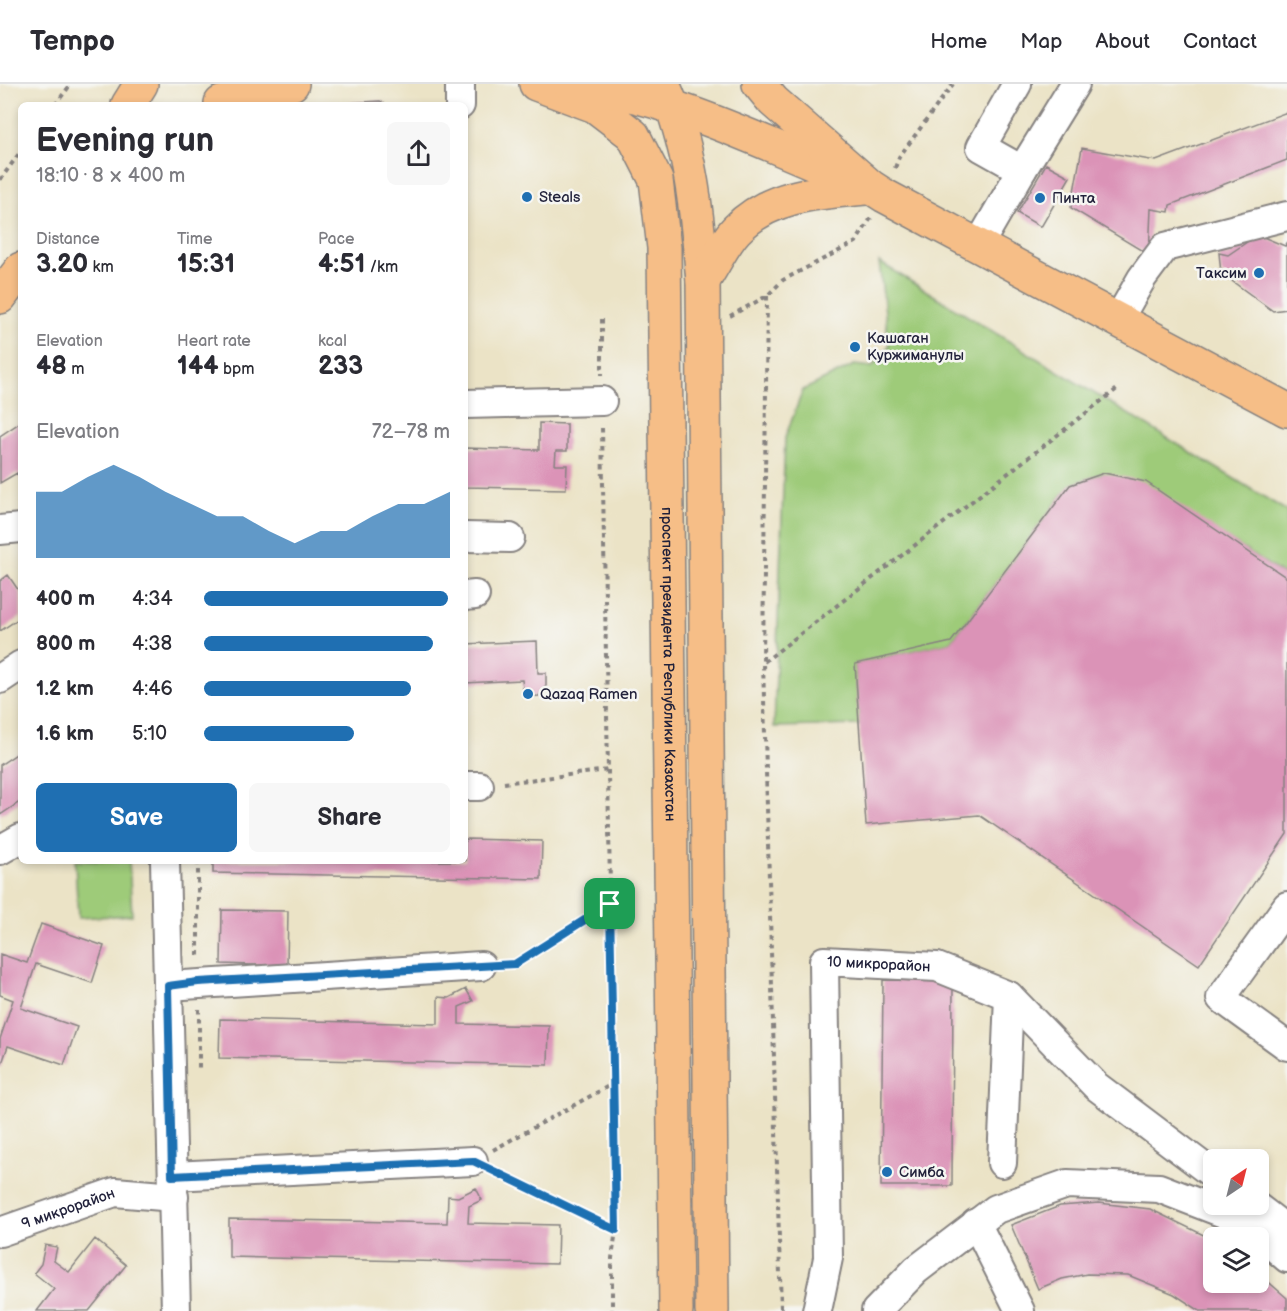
<!DOCTYPE html>
<meta charset="utf-8">
<style>
:root{--surface:#fff;--page:#f7f7f7;--text:#2b2b33;--muted:#7c7c81;--line:#e1e1e2;--accent:#1f6fb2}
body{margin:0;font-family:"Balsamiq Sans",sans-serif;background:var(--page);color:var(--text);height:100vh;display:flex;flex-direction:column;font-size:22px;white-space:nowrap}
*{box-sizing:border-box;margin:0}
p{font-size:20px;color:var(--muted)}
.icon{flex:none;width:33px;height:33px;fill:none;stroke:currentColor;stroke-width:2;stroke-linecap:round;stroke-linejoin:round}
.map{position:relative;flex:1;overflow:hidden}
.sheet{position:absolute;left:18px;top:18px;width:450px;height:762px;display:flex;flex-direction:column;background:var(--surface);border-radius:9px;box-shadow:0 3px 9px #0003}
.sheet>*{flex:none}
.needle{width:39px;rotate:35deg}
.buttons{position:absolute;left:1203px;top:1065px;display:grid;gap:12px}
.buttons a{display:grid;place-items:center;width:66px;height:66px;border-radius:9px;background:var(--surface);box-shadow:0 3px 9px #0003;font-size:30px}
.pin{position:absolute;display:grid;place-items:center;width:51px;height:51px;color:#fff;margin:-26px;border-radius:12px;box-shadow:0 3px 9px #0006}
.round{display:grid;place-items:center;flex:none;width:63px;height:63px;border-radius:9px;background:var(--page)}
.head{display:flex;align-items:center;justify-content:space-between;height:102px;padding:0 18px}
h1{font-size:33px;font-weight:700;line-height:45px}
.metrics{display:grid;grid-template-columns:repeat(3,1fr);gap:9px;height:102px;padding:6px 18px}
.metrics div{display:grid;align-content:center}
.metrics b{font-size:26px;font-weight:700}
.metrics small{font-size:16px;font-weight:400}
.metrics p{font-size:16px}
.chart{height:168px;padding:12px 18px}
.chart p{display:flex;justify-content:space-between}
.chart svg{width:100%;height:108px;margin-top:6px;fill:var(--accent);opacity:.7}
.cta{display:flex;gap:12px;margin-top:auto;padding:12px 18px}
.cta a{flex:1;height:69px;border-radius:9px;background:var(--accent);color:#fff;font-size:24px;font-weight:700;line-height:69px;text-align:center}
.cta a+a{background:var(--page);color:var(--text)}
ul{padding:0 18px;list-style:none;font-size:20px}
li{display:grid;grid-template-columns:96px 72px 1fr;align-items:center;height:45px}
li i{height:15px;border-radius:8px;background:var(--accent)}
header{display:flex;align-items:center;gap:36px;box-sizing:border-box;height:84px;padding:0 30px;background:var(--surface);border-bottom:2px solid var(--line)}
header strong{font-size:28px}
nav{display:flex;gap:33px;margin-inline-start:auto;font-size:21px}
.map>svg:first-child{display:block}
.green{fill:#9ecb79;stroke:#60765a;stroke-width:1.5}
.building{fill:#db93b7}
.lines{fill:none;stroke-linecap:round;stroke-linejoin:round}
.minor-casing{stroke:#868280;stroke-width:32}
.major-casing{stroke:#868280;stroke-width:36}
.path{stroke:#868280;stroke-width:4;stroke-dasharray:4.5 4.5;stroke-linecap:butt}
.minor{stroke:#fff;stroke-width:28}
.major{stroke:#f6be87;stroke-width:33}
.route-casing{stroke:#fff;stroke-width:12}
.route{stroke:#1f6fb2;stroke-width:8}
.poi-dot{fill:#1f6fb2;stroke:#f6f6f2;stroke-width:2}
.labels{text-anchor:middle;stroke-width:5;stroke-linejoin:round;paint-order:stroke}
.poi-label{font-size:15px;fill:#22223b;stroke:#f6f6f2;text-anchor:start}
.street-label{font-size:15px;fill:#22223b;stroke:#f6f6f2}
</style>
<header>
<strong>Tempo</strong>
<nav><a>Home</a><a>Map</a><a>About</a><a>Contact</a></nav>
</header>
<div class="map">
<svg width="1287" height="1227" viewBox="0 0 1287 1227">
<rect width="100%" height="100%" fill="#f6f6f2"/>
<filter id="ink" filterUnits="userSpaceOnUse"><feTurbulence type="fractalNoise" baseFrequency=".0167" numOctaves="2"/><feDisplacementMap in="SourceGraphic" scale="12" xChannelSelector="R" yChannelSelector="G"/><feConvolveMatrix kernelMatrix="1 2 1 2 8 2 1 2 1" color-interpolation-filters="sRGB"/></filter>
<filter id="wash" filterUnits="userSpaceOnUse"><feTurbulence type="fractalNoise" baseFrequency=".008" numOctaves="4" result="noise"/><feDisplacementMap in="SourceGraphic" scale="24" xChannelSelector="R" yChannelSelector="G"/><feGaussianBlur stdDeviation="1.35" result="paint"/><feColorMatrix in="noise" values="0 0 0 0 0 0 0 0 0 0 0 0 0 0 0 0 0 1.4 0 .05"/><feComposite in="paint" operator="in"/></filter>
<g filter="url(#wash)">
<rect width="100%" height="100%" fill="#ebe3c6"/>
<path class="green" d="M 879,178 L 1287,427 L 1287,493 L 1182,425 L 1104,389 L 1070,401 L 951,558 L 855,580 L 860,641 L 774,643 L 785,354 L 803,306 L 854,281 L 872,283 L 889,262 Z
M 75,777 L 129,777 L 132,831 L 78,834 Z"/>
<g id="blocks">
<path class="building" d="M 380,17 L 387,21 L 347,21 L 347,19 Z
M 1287,28 L 1287,76 L 1170,121 L 1169,128 L 1151,125 L 1149,171 L 1071,124 L 1082,64 L 1156,77 Z
M 1046,80 L 1070,93 L 1041,143 L 1017,129 Z
M 1263,153 L 1285,162 L 1287,159 L 1287,225 L 1273,227 L 1221,189 L 1219,169 L 1228,171 L 1253,154 Z
M 21,338 L 21,395 L 17,389 L 0,399 L 0,352 Z
M 539,339 L 567,340 L 567,367 L 556,367 L 555,381 L 567,381 L 566,405 L 465,403 L 465,364 L 539,366 Z
M 1104,389 L 1146,398 L 1287,494 L 1287,750 L 1199,881 L 979,731 L 866,741 L 855,580 L 951,558 L 1070,401 Z
M 8,491 L 21,510 L 21,533 L 0,547 L 0,497 Z
M 537,557 L 538,589 L 546,589 L 546,602 L 539,612 L 524,613 L 522,596 L 465,599 L 465,560 Z
M 21,667 L 21,717 L 0,731 L 0,681 Z
M 465,755 L 542,757 L 541,795 L 213,789 L 213,777 L 465,777 Z
M 222,826 L 288,827 L 287,882 L 221,880 Z
M 41,840 L 104,862 L 92,899 L 36,880 L 21,924 L 77,943 L 64,981 L 8,962 L 0,985 L 0,955 L 13,916 L 0,911 L 0,870 L 27,879 Z
M 883,896 L 953,897 L 952,1102 L 881,1102 Z
M 466,905 L 473,917 L 459,923 L 459,940 L 549,942 L 548,981 L 219,974 L 220,935 L 438,940 L 438,913 L 449,914 Z
M 476,1104 L 482,1116 L 469,1122 L 468,1139 L 558,1141 L 557,1180 L 229,1173 L 229,1135 L 447,1139 L 448,1112 L 458,1113 Z
M 1099,1119 L 1150,1125 L 1214,1156 L 1214,1198 L 1258,1198 L 1258,1189 L 1287,1214 L 1287,1227 L 1200,1227 L 1174,1210 L 1128,1191 L 1087,1190 L 1062,1195 L 1038,1205 L 1011,1141 L 1060,1122 Z
M 95,1155 L 126,1181 L 89,1227 L 37,1227 L 54,1205 L 34,1189 L 41,1180 L 45,1161 L 57,1163 L 54,1177 L 69,1188 Z"/>
</g>
</g>
<g filter="url(#ink)">
<use href="#blocks" fill-opacity="0" stroke="#868280" stroke-width="1.5"/>
<g class="lines">
<g class="minor-casing">
<g id="minor">
<path d="M 460,21 L 460,0"/>
<path d="M 1022,86 L 1075,0"/>
<path d="M 978,162 L 1022,86 L 981,63 L 1017,0"/>
<path d="M 1118,236 L 1142,194 L 1165,163 L 1287,132"/>
<path d="M 465,320 L 602,317"/>
<path d="M 0,446 L 21,444"/>
<path d="M 465,453 L 510,454"/>
<path d="M 465,512 L 475,511"/>
<path d="M 0,595 L 21,581"/>
<path d="M 465,702 L 479,702"/>
<path d="M 0,766 L 21,754"/>
<path d="M 165,777 L 176,1227"/>
<path d="M 1287,822 L 1221,914 L 1287,962"/>
<path d="M 168,902 L 481,882"/>
<path d="M 1002,1079 L 1009,912"/>
<path d="M 173,1092 L 473,1077"/>
<path d="M 1253,1120 L 1287,1146"/>
<path d="M 976,1139 L 1020,1227"/>
<path id="s1" d="M 0,1148 L 115,1108 L 174,1113"/>
<path id="s2" d="M 817,1227 L 828,1174 L 824,877 L 937,883 L 1009,912 L 1096,1002 L 1214,1091"/>
<path d="M 876,1227 L 916,1186 L 996,1125 L 1067,1100 L 1159,1104 L 1244,1137 L 1287,1174"/>
</g>
</g>
<g class="major-casing">
<g id="major">
<path id="s3" d="M 536,0 L 595,22 L 633,51 L 656,96 L 664,164 L 676,1227"/>
<path d="M 570,0 C 667,10 758,57 847,93"/>
<path d="M 663,0 C 691,62 697,130 703,197 L 712,1227"/>
<path d="M 759,0 L 773,17 L 871,103 L 885,112 L 1287,326"/>
<path d="M 221,19 L 292,0"/>
<path d="M 128,21 L 141,0"/>
<path d="M 703,197 C 714,181 723,160 736,146 C 770,110 820,108 866,104"/>
<path d="M 0,213 L 21,185"/>
</g>
</g>
<path class="path" d="M 55,21 L 71,0
M 895,84 L 899,73 L 953,0
M 0,96 L 21,67
M 767,212 L 763,579 L 781,1227
M 730,232 L 767,212 L 783,196 L 856,158 L 871,134
M 602,235 L 602,291
M 602,344 L 616,1146 L 612,1174 L 612,1227
M 764,578 L 1117,305
M 504,699 L 608,686
M 198,777 L 198,875
M 506,881 L 515,880 L 610,820
M 199,925 L 199,986
M 493,1066 L 614,999
M 494,1087 L 616,1146"/>
<use href="#minor" class="minor"/>
<use href="#major" class="major"/>
</g>
</g>
<g class="lines" filter="url(#ink)">
<g class="route-casing">
<path id="route" d="M 610,820 L 616,1146 L 473,1077 L 172,1092 L 168,902 L 198,898 L 515,880 Z"/>
</g>
<use href="#route" class="route"/>
</g>
<g class="poi-dot">
<circle cx="527" cy="113" r="6"/>
<circle cx="1040" cy="114" r="6"/>
<circle cx="1259" cy="189" r="6"/>
<circle cx="855" cy="263" r="6"/>
<circle cx="528" cy="610" r="6"/>
<circle cx="887" cy="1088" r="6"/>
</g>
<g class="labels">
<g class="poi-label">
<text x="539" y="118">Steals</text>
<text x="1052" y="119">Пинта</text>
<text x="1247" y="194" text-anchor="end">Таксим</text>
<text x="867" y="259">Кашаган<tspan x="867" dy="17">Куржиманулы</tspan></text>
<text x="540" y="615">Qazaq Ramen</text>
<text x="899" y="1093">Симба</text>
</g>
<g class="street-label">
<text dy="5" stroke="none"><textPath href="#s3" startOffset="646">проспект президента Республики Казахстан</textPath></text>
<text dy="5" stroke="none"><textPath href="#s2" startOffset="406">10 микрорайон</textPath></text>
<text dy="5" stroke="none"><textPath href="#s1" startOffset="72">9 микрорайон</textPath></text>
</g>
</g>
</svg>
<div class="buttons">
<a><svg class="needle" viewBox="-14 -14 28 28"><path d="M0-13l5 13h-10z" fill="#e53935"/><path d="M0 13l5-13h-10z" fill="#7c7c81"/></svg></a>
<a><svg class="icon" aria-label="layers" viewBox="0 0 24 24"><path d="M12 4l9 5-9 5-9-5zM3 14l9 5 9-5"/></svg></a>
</div>
<div class="pin" style="left:610px;top:820px;background:#1e9e55"><svg class="icon" aria-label="arrive" viewBox="0 0 24 24"><path d="M6 21V4h12l-3 4 3 4H6"/></svg></div>
<section class="sheet">
<div class="head"><div><h1>Evening run</h1><p>18:10 · 8 × 400 m</p></div><a class="round"><svg class="icon" aria-label="share" viewBox="0 0 24 24"><path d="M12 15V3M7 8l5-5 5 5M5 13v7h14v-7"/></svg></a></div>
<div class="metrics">
<div><p>Distance</p><b>3.20<small> km</small></b></div>
<div><p>Time</p><b>15:31</b></div>
<div><p>Pace</p><b>4:51<small> /km</small></b></div>
</div>
<div class="metrics">
<div><p>Elevation</p><b>48<small> m</small></b></div>
<div><p>Heart rate</p><b>144<small> bpm</small></b></div>
<div><p>kcal</p><b>233</b></div>
</div>
<div class="chart"><p><span>Elevation</span>72–78 m</p>
<svg viewBox="0 0 160 44" preserveAspectRatio="none"><path d="M0 44V17L10 17L20 11L30 6L40 11L50 17L60 22L70 27L80 27L90 33L100 38L110 33L120 33L130 27L140 22L150 22L160 17V44z"/></svg>
</div>
<ul>
<li><b>400 m</b>4:34<i style="width:99%"></i></li>
<li><b>800 m</b>4:38<i style="width:93%"></i></li>
<li><b>1.2 km</b>4:46<i style="width:84%"></i></li>
<li><b>1.6 km</b>5:10<i style="width:61%"></i></li>
</ul>
<div class="cta"><a>Save</a><a>Share</a></div>
</section>
</div>
